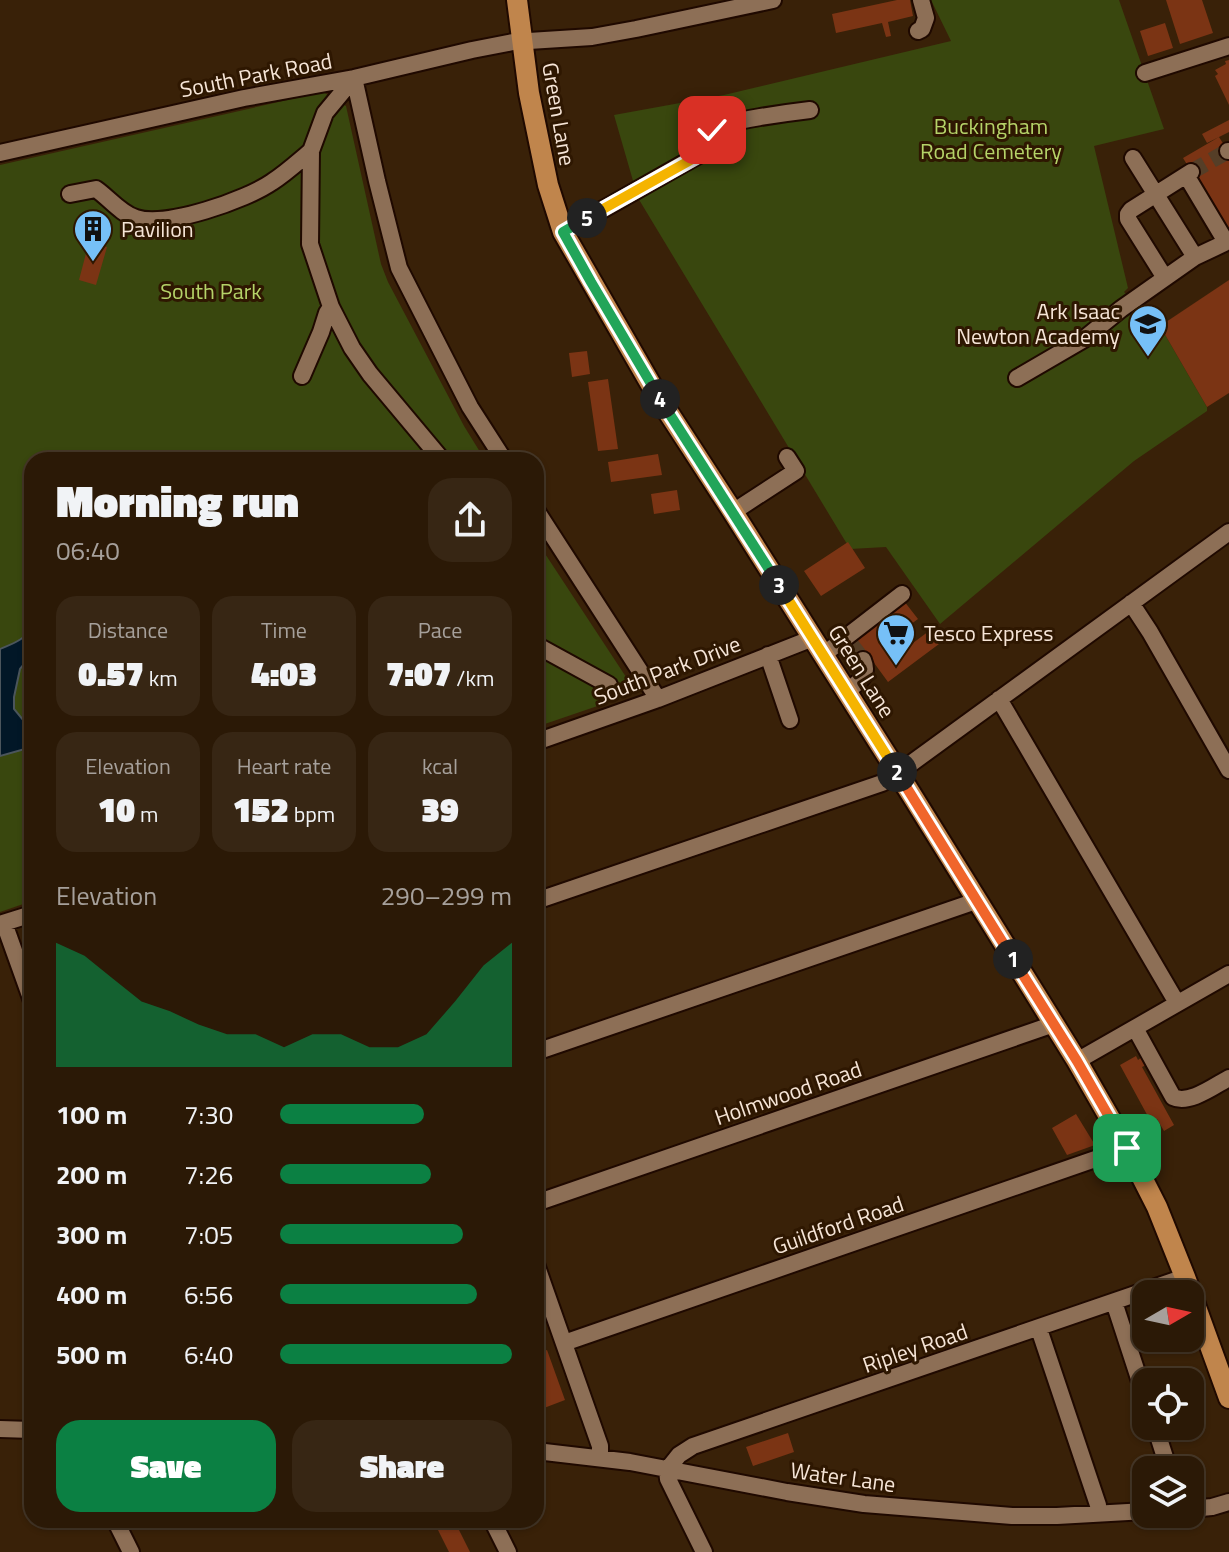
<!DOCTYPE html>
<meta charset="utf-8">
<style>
:root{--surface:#2b1906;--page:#372614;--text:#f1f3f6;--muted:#a6a09b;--line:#473828;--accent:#0b8043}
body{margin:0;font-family:"Titillium Web",sans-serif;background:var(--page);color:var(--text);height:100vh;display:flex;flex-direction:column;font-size:30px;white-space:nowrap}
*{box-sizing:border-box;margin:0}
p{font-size:26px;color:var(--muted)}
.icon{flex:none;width:44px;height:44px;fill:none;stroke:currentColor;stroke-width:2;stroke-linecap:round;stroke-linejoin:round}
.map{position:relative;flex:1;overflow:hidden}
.panel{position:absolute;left:24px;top:452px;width:520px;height:1076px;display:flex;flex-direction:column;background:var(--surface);border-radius:24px;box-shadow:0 2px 6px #0004,0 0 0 2px var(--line)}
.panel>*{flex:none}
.needle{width:52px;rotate:81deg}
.fabs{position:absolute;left:1132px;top:1280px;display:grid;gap:16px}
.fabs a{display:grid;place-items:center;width:72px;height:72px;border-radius:16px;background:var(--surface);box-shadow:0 2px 6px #0004,0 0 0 2px var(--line);font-size:40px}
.pin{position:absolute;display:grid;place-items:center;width:68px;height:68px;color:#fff;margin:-34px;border-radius:16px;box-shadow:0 4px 12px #0006}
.km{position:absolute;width:40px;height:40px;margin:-20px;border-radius:50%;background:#222;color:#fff;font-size:22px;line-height:40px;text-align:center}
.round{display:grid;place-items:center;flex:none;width:84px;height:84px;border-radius:24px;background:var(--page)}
.headline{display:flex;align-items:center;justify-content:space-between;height:136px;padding:0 32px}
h1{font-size:44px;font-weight:800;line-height:60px}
.figures{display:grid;grid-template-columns:repeat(3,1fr);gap:12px;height:136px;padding:8px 32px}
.figures div{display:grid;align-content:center;border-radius:20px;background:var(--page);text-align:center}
.figures b{font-size:34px;font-weight:800}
.figures small{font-size:22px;font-weight:400}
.figures p{font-size:22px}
.chart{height:224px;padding:16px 32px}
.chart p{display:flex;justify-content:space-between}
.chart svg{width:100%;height:144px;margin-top:8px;fill:var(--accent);opacity:.7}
.action{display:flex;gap:16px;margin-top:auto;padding:16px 32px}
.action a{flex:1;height:92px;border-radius:24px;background:var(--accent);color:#fff;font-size:32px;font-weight:800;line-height:92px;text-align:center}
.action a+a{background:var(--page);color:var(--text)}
ul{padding:0 32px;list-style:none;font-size:26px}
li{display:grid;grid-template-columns:128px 96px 1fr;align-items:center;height:60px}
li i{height:20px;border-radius:10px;background:var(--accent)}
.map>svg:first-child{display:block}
.green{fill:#39470e}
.water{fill:#021727;stroke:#4b555c;stroke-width:2}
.building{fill:#7b3414}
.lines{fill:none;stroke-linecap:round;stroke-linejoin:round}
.minor-tunnel{stroke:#553e27;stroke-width:16;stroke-dasharray:16 8;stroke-linecap:butt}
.minor-casing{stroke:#1f0900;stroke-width:20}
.major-casing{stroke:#1f0900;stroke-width:24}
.minor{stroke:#8d6f56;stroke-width:16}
.major{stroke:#c0854c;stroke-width:20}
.split-1-casing{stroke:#fff;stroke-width:16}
.split-2-casing{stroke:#fff;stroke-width:16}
.split-3-casing{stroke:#fff;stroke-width:16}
.split-4-casing{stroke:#fff;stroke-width:16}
.split-5-casing{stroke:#fff;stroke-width:16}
.split-6-casing{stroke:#fff;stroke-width:16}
.split-1{stroke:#f0652b;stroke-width:10}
.split-2{stroke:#f0652b;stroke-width:10}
.split-3{stroke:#f5b400;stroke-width:10}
.split-4{stroke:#22a559;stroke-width:10}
.split-5{stroke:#22a559;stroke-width:10}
.split-6{stroke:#f5b400;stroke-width:10}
.labels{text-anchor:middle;stroke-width:6;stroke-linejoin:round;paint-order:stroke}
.street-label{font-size:22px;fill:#f6e5d7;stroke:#2e1701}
.park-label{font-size:22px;fill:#b5d368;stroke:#2e1701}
.poi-label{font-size:22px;fill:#f6e5d7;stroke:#2e1701;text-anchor:start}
</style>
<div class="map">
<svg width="1229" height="1552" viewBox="0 0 1229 1552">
<rect width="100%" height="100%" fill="#392108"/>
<path class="green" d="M 931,0 L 1119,0 L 1164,129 L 1094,146 L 1128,288 L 1124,292 L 1160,326 L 1207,407 L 1207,411 L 1134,461 L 940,624 L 886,547 L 850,549 L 638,198 L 614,115 L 724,95 L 951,41 Z
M 323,92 L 346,106 L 381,264 L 388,282 L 464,426 L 485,460 L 32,460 L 32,901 L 0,912 L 0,165 Z
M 536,540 L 628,680 L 621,698 L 536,727 Z"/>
<path class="water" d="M 32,626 L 32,654 L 20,669 L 14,697 L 14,709 L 28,726 L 32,726 L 32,747 L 0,756 L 0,649 C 12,644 27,639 32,626 Z"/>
<path class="building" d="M 897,0 L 910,0 L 913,16 L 888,22 L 891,36 L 886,37 L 882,23 L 836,33 L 832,14 Z
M 1166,0 L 1202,0 L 1213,33 L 1180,44 Z
M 1165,23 L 1173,48 L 1148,56 L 1140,31 Z
M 1229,60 L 1229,105 L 1215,76 L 1218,74 L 1215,70 L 1226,64 L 1225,61 Z
M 1229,120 L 1229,132 L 1207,143 L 1202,134 Z
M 1219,137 L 1229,153 L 1229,233 L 1183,158 Z
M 89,242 L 107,247 L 96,285 L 79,280 Z
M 1229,280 L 1229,393 L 1207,407 L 1160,326 Z
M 587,351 L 590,374 L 572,377 L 569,353 Z
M 608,379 L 618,449 L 598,451 L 588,382 Z
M 658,454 L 662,475 L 611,482 L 608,462 Z
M 677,490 L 680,510 L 654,514 L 651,494 Z
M 848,542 L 865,568 L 821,596 L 804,571 Z
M 904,601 L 918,619 L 903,630 L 913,643 L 929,631 L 939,644 L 888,682 L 869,656 L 857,665 L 843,647 Z
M 1136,1056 L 1138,1060 L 1142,1057 L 1146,1065 L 1142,1067 L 1174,1125 L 1164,1131 L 1157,1119 L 1151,1122 L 1120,1065 Z
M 1076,1114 L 1095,1145 L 1067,1155 L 1052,1128 Z
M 547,1350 L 565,1400 L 544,1408 L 536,1383 L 536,1354 Z
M 788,1433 L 794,1452 L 753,1466 L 746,1447 Z
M 433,1520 L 454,1520 L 470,1552 L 449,1552 Z"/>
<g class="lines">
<path class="minor-tunnel" d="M 1191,172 L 1228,151
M 849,642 L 863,660"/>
<g class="minor-casing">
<path id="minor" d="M 918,31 L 922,29 L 926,18 L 921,0
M 1145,73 L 1229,46
M 354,78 L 325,113 L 311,151 L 310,244 L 331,307 L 352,348 L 370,374 L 442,460
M 354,78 L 377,181 L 399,268 L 470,407 L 504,460
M 1228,151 L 1229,151
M 0,153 L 244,98 L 354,78 L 472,50 L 513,42 L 592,37 L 636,29 L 773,0
M 1133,158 L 1195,257
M 1186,175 L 1226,242
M 70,194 L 96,189 C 109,198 121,214 136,218 C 166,228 246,200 272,182 C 286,173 299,161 311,151
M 563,232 L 704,152 C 707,146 709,134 714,129 C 723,121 793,112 810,110
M 1165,278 L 1128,219 L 1128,214 L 1131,210 L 1191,172
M 302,376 L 321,332 L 327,313 L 331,307
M 1017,378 L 1084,339 L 1121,309 L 1195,257 L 1229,241
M 536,510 L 658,699
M 733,512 L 796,471 L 787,457
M 1131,603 L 1150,632 L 1229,770
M 536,645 L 609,685
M 768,655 L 790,720
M 823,655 L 902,594
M 846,692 C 858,682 870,677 863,660
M 999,699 L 1177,1003
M 536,742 L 658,699 L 813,638
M 536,901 L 882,783 L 898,773 L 1229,532
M 4,923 L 32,1001
M 0,924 L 32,914
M 1135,1028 L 1173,1097 C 1189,1105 1214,1086 1229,1078
M 536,1052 L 976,901
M 1077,1061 L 1229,974
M 536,1203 L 1054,1024
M 536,1264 L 600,1446 L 600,1458
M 1114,1302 L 1146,1400
M 1039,1329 L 1098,1505 L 1098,1514
M 564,1343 L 1127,1148
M 1155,1426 L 1169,1470
M 0,1429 L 32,1430
M 536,1451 L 630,1462 L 787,1492 L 864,1504 L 1012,1516 L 1057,1516 L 1146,1511
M 667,1470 L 679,1455 L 693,1446 L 1185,1277
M 667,1470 L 668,1479 L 704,1552
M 1190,1509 L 1212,1507 L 1229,1502
M 115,1520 L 131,1552
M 492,1520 L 508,1552"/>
</g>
<g class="major-casing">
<path id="major" d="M 517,0 L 529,93 L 548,185 L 563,232 L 657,395 L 733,512 L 898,773 L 1077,1061 L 1127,1148 L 1157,1207 L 1185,1277 L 1229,1398"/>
</g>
<use href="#minor" class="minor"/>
<use href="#major" class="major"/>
</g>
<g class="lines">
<g class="split-1-casing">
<path id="split-1" d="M 1013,959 L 1077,1061 L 1127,1148"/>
</g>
<g class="split-2-casing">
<path id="split-2" d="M 897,772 L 1013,959"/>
</g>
<g class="split-3-casing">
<path id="split-3" d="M 779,585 L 897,772"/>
</g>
<g class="split-4-casing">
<path id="split-4" d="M 660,399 L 779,585"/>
</g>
<g class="split-5-casing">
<path id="split-5" d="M 587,218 L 563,232 L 591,282 L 660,399"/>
</g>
<g class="split-6-casing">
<path id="split-6" d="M 587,218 L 705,152 L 712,130"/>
</g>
<use href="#split-1" class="split-1"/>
<use href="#split-2" class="split-2"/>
<use href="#split-3" class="split-3"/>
<use href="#split-4" class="split-4"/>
<use href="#split-5" class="split-5"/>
<use href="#split-6" class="split-6"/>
</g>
<defs>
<g id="building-pin" transform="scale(2)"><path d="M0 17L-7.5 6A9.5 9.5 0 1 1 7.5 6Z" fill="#76c0f7" stroke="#2e1701"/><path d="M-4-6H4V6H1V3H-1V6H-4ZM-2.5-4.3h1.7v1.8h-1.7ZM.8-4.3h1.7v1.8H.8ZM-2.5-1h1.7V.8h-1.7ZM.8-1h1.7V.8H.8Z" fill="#111"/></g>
<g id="school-pin" transform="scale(2)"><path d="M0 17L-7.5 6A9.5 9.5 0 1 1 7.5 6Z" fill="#76c0f7" stroke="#2e1701"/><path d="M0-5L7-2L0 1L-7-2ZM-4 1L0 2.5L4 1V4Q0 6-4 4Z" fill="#111"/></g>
<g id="supermarket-pin" transform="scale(2)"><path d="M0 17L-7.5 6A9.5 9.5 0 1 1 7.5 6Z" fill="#76c0f7" stroke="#2e1701"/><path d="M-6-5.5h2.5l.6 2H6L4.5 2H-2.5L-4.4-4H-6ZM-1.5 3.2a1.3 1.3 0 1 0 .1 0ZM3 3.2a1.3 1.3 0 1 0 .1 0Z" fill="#111"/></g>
</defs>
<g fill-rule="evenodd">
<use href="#building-pin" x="93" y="229"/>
<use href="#school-pin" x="1148" y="324"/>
<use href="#supermarket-pin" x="896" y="633"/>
</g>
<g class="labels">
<g class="street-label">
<text transform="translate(256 75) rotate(-11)" y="8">South Park Road</text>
<text transform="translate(559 114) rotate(80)" y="8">Green Lane</text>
<text transform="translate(667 670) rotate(-21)" y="8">South Park Drive</text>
<text transform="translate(862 671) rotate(58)" y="8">Green Lane</text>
<text transform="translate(788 1093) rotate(-19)" y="8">Holmwood Road</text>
<text transform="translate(838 1225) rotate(-19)" y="8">Guildford Road</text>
<text transform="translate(915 1348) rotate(-19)" y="8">Ripley Road</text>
<text transform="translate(843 1477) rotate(8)" y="8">Water Lane</text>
</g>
<g class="park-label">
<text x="991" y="134">Buckingham<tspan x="991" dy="25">Road Cemetery</tspan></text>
<text x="211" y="299">South Park</text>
</g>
<g class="poi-label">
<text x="121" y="237">Pavilion</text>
<text x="1120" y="319" text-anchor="end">Ark Isaac<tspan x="1120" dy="25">Newton Academy</tspan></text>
<text x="924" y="641">Tesco Express</text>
</g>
</g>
</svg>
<div class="fabs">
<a><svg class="needle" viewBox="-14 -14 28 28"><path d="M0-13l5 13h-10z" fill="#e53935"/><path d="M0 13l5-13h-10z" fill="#a6a09b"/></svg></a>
<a><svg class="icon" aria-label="locate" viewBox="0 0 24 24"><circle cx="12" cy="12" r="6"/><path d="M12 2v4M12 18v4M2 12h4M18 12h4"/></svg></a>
<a><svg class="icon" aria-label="layers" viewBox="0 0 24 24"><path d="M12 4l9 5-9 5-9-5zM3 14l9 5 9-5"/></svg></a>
</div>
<div class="pin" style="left:1127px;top:1148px;background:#1e9e55"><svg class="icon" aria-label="arrive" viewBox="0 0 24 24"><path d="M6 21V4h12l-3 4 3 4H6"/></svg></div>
<div class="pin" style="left:712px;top:130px;background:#d93025"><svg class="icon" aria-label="check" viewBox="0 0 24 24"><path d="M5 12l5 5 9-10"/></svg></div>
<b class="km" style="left:1013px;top:959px">1</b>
<b class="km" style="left:897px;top:772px">2</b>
<b class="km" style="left:779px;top:585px">3</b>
<b class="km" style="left:660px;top:399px">4</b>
<b class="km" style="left:587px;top:218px">5</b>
<section class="panel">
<div class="headline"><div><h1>Morning run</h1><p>06:40</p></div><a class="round"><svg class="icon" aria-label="share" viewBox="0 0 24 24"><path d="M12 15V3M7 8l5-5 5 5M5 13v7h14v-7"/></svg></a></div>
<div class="figures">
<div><p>Distance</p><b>0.57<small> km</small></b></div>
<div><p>Time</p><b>4:03</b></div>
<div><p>Pace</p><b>7:07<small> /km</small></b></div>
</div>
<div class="figures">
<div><p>Elevation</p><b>10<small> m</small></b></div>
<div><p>Heart rate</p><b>152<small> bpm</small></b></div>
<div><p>kcal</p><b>39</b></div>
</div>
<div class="chart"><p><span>Elevation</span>290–299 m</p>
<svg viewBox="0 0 160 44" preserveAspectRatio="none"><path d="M0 44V6L10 10L20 17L30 24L40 27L50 31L60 34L70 34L80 38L90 34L100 34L110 38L120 38L130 34L140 24L150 13L160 6V44z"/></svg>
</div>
<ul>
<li><b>100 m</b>7:30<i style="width:62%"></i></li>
<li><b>200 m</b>7:26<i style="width:65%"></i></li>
<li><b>300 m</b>7:05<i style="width:79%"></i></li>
<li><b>400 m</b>6:56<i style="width:85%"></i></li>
<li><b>500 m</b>6:40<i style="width:100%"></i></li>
</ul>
<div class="action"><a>Save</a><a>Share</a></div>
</section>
</div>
